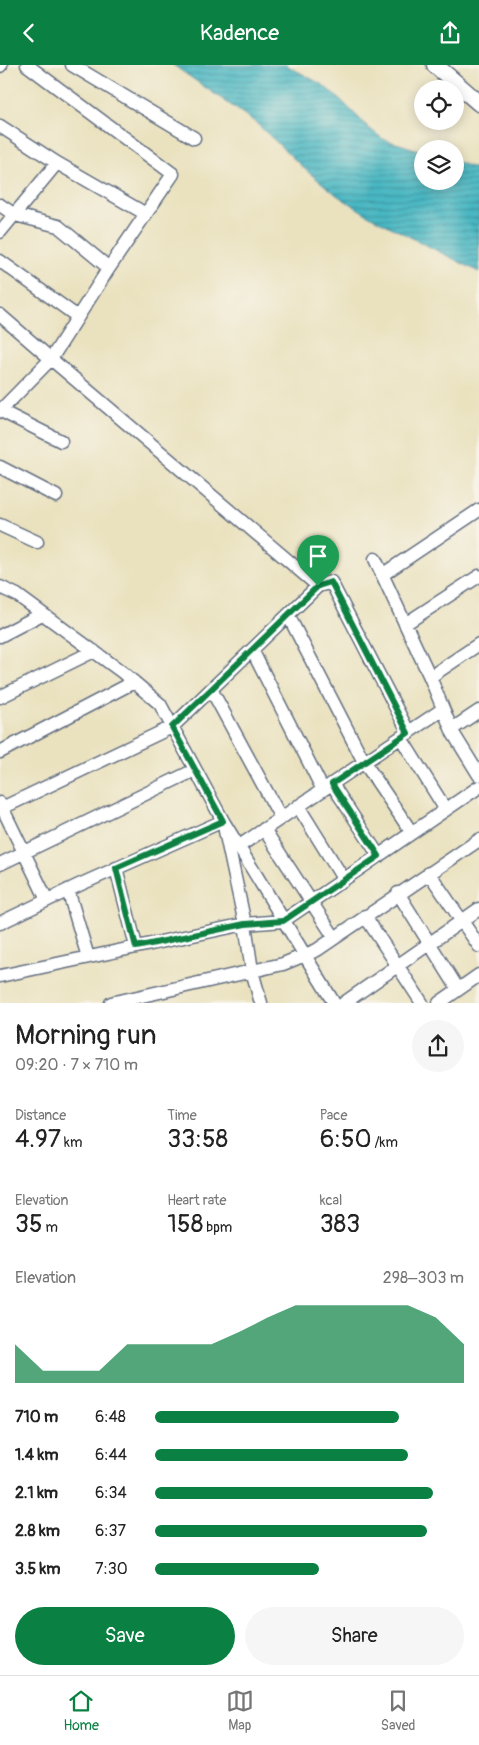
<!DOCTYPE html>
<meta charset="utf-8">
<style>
:root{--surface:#fff;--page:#f6f6f6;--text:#222;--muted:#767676;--line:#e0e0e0;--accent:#0b8043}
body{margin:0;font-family:Pangolin,sans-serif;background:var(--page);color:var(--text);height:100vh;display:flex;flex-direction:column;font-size:19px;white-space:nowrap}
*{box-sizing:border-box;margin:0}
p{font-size:16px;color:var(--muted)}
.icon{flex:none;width:28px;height:28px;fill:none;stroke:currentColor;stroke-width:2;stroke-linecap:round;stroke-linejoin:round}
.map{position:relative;height:938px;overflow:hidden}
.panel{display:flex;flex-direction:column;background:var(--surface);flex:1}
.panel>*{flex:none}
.buttons{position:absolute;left:414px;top:15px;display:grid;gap:10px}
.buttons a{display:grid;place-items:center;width:50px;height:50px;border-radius:50%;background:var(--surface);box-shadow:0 2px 12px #0003;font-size:25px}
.pin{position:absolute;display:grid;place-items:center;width:42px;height:42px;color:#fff;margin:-51px -21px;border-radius:50% 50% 50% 0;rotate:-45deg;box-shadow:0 0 5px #0007}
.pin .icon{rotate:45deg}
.round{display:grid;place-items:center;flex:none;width:52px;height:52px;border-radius:26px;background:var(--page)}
.overview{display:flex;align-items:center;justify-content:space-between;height:85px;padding:0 15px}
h1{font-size:28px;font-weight:600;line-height:38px}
.stats{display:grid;grid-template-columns:repeat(3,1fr);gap:8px;height:85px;padding:5px 15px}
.stats div{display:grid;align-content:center}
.stats b{font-size:25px;font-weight:600}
.stats small{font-size:14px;font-weight:400}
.stats p{font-size:14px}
.chart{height:140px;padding:10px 15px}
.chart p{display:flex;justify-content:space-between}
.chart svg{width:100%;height:90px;margin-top:5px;fill:var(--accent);opacity:.7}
.primary-button{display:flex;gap:10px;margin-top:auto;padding:10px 15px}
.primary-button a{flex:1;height:58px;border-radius:30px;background:var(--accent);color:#fff;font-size:20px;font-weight:600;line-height:58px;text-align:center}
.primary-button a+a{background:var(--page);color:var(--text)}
ul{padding:0 15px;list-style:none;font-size:16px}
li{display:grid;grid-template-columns:80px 60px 1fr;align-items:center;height:38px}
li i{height:12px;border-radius:6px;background:var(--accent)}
header{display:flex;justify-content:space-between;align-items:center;height:65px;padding:0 15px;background:var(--accent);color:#fff;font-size:22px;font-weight:600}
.dock{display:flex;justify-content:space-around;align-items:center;height:70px;border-top:1px solid var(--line);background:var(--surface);font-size:14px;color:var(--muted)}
.dock a{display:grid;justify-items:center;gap:2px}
.dock .selected{color:var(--accent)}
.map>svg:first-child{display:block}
.water{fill:url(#water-rules);stroke:#327390}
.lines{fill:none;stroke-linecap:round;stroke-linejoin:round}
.minor-casing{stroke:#636e80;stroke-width:15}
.tertiary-casing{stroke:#636e80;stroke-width:19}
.minor{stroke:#fff;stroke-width:12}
.tertiary{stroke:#fff;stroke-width:16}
.route-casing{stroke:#fff;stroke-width:10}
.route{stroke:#0b8043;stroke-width:6}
</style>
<header><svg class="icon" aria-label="back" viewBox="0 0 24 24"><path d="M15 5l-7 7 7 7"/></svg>Kadence<svg class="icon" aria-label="share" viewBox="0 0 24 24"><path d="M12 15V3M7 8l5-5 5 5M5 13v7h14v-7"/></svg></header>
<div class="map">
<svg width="479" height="938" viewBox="0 0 479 938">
<defs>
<pattern id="water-rules" width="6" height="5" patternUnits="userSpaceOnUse" patternTransform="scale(1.25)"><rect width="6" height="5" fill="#48b7c2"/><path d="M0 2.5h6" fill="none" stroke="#3b95a1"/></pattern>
</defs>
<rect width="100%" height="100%" fill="#f7f3e8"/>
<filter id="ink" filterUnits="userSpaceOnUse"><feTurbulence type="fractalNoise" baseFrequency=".02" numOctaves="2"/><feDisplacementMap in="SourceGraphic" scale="10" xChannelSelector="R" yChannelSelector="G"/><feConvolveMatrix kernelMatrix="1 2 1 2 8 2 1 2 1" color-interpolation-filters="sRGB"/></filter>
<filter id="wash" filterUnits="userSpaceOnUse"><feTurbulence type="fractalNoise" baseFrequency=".0096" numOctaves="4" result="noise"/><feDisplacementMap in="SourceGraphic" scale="20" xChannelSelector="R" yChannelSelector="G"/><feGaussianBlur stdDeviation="1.12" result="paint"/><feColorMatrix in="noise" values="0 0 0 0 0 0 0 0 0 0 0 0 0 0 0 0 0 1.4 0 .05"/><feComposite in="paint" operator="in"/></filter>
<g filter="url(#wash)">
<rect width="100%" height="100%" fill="#eae2bf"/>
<path class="water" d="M 173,0 L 286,0 L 323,20 L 343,37 L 370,64 L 383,74 L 422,86 L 422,116 L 455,116 L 455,96 L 479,105 L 479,207 L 371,152 L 338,131 L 307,106 L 255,57 Z"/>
</g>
<g filter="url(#ink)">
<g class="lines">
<g class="minor-casing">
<path id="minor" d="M 72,0 L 194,73
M 0,1 L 1,0
M 0,61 L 57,98 L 146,149
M 0,140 L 15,150 L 58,161 L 109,203 L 173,109 L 27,0
M 0,167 L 57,98
M 0,196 L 78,252
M 0,250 L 51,294 L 0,346
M 1,346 L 61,376
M 0,402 L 56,431
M 0,460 L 37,477
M 375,494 L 430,612 L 453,668 L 479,710
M 382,510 L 479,445
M 318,521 L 331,517 L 409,668
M 0,522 L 17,530 L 122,607 L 160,639 L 223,756 L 79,820 L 0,858
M 288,550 L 364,697 L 412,768
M 405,559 L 479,511
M 0,571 L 42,549
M 252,585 L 323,725
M 430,612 L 479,579
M 211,624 L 281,753
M 0,632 L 94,586
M 452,664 L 479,646
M 401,673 L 446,745
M 0,687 L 134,617
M 332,719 L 379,791
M 0,738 L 47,835
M 298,741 L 344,815
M 0,744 L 172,662 L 318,521 L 51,294 L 109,203
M 223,756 L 334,938
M 264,764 L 334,872
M 225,766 L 245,859 L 252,906 L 261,938
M 238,782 L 443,644
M 0,799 L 195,705
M 116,803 L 136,881
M 429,808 L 479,881
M 68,825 L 88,892
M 398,828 L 458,924
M 365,851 L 422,938
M 0,911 L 245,859 L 283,856 L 479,722
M 111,938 L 283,899 L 317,885 L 479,775
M 344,938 L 479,844
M 439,938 L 479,910"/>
</g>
<g class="tertiary-casing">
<path id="tertiary" d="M 435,0 L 479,38"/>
</g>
<use href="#minor" class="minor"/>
<use href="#tertiary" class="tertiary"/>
</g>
</g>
<g class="lines" filter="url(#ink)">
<g class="route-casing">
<path id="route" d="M 331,517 L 408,668 L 332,719 L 379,791 L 283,856 L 245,859 L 136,882 L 116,803 L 223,756 L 172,662 L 318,521 Z"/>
</g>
<use href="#route" class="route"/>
</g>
</svg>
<div class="buttons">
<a><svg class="icon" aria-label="locate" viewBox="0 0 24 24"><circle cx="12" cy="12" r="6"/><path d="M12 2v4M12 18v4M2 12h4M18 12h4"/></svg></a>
<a><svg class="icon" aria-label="layers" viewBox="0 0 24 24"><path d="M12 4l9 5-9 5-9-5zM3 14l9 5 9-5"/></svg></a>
</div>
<div class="pin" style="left:318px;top:521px;background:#1e9e55"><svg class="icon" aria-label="arrive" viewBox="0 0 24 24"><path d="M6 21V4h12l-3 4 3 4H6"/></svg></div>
</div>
<section class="panel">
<div class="overview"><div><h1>Morning run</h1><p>09:20 · 7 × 710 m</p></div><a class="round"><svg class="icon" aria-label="share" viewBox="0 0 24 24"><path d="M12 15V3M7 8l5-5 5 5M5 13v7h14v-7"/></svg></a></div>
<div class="stats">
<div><p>Distance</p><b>4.97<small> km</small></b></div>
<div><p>Time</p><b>33:58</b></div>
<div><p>Pace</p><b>6:50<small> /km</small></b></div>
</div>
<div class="stats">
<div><p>Elevation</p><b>35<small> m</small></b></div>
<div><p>Heart rate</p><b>158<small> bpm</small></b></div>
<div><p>kcal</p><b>383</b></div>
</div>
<div class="chart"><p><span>Elevation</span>298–303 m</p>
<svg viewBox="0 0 160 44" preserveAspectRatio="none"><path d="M0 44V25L10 38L20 38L30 38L40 25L50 25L60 25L70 25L80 19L90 12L100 6L110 6L120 6L130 6L140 6L150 12L160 25V44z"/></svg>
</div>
<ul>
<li><b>710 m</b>6:48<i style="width:79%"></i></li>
<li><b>1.4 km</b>6:44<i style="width:82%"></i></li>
<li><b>2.1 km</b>6:34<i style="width:90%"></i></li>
<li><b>2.8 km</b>6:37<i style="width:88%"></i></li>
<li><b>3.5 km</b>7:30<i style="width:53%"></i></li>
</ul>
<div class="primary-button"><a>Save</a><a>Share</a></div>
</section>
<nav class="dock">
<a class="selected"><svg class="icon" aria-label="home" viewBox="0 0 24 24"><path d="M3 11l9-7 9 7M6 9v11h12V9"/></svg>Home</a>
<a><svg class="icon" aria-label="map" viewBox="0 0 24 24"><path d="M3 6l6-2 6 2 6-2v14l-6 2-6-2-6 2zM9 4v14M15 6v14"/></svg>Map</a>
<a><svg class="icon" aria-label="saved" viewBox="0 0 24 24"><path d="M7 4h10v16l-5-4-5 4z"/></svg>Saved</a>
</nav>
